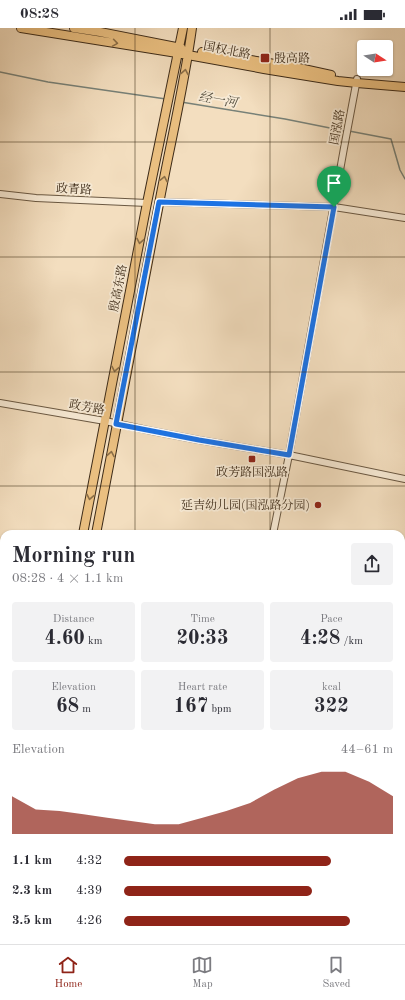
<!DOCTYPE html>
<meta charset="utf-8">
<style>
:root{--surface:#fff;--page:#f2f2f3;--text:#2b2b33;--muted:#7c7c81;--line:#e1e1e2;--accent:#8f2418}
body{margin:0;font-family:"Old Standard TT","Noto Serif SC",serif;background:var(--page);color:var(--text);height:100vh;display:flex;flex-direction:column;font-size:15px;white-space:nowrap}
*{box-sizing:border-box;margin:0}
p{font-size:13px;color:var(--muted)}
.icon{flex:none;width:22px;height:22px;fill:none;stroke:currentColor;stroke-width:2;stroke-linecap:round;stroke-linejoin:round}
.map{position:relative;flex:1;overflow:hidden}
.side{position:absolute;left:0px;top:502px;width:405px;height:414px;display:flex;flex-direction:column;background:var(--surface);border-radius:12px 12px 0 0;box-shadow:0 1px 3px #0004}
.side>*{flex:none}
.needle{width:26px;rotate:102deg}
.buttons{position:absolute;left:357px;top:12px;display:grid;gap:8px}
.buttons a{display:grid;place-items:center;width:36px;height:36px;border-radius:4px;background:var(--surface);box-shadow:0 1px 3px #0004;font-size:20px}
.pin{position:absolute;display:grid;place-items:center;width:34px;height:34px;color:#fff;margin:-41px -17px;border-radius:50% 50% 50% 0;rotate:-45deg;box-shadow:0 0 4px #0007}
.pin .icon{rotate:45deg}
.round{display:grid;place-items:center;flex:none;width:42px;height:42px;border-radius:4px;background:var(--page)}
.headline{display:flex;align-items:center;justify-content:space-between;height:68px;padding:0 12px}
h1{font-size:22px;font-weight:800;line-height:30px}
.figures{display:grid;grid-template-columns:repeat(3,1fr);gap:6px;height:68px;padding:4px 12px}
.figures div{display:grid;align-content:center;border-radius:4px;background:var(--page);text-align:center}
.figures b{font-size:20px;font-weight:800}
.figures small{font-size:11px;font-weight:400}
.figures p{font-size:11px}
.chart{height:112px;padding:8px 12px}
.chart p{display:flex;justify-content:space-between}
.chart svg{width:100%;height:72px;margin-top:4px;fill:var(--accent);opacity:.7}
ul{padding:0 12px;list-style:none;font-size:13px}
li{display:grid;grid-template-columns:64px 48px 1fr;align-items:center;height:30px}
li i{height:10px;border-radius:5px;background:var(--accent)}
.status{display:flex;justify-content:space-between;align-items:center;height:28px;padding:0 20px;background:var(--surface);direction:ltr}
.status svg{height:11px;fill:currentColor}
.menu{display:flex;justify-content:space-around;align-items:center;height:56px;border-top:1px solid var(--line);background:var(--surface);font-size:11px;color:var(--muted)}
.menu a{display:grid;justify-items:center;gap:2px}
.menu .active{color:var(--accent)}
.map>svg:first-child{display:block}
.grass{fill:url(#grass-tufts);stroke:#7b7656}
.wetland{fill:url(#wetland-marsh);stroke:#7b7656}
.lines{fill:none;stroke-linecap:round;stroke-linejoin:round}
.stream{stroke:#778178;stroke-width:1.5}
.river{stroke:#9dbbb8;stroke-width:9}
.minor-casing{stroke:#6a5842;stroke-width:8}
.major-casing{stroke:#3d2b18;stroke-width:10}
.minor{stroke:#f7ead5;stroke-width:6}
.major{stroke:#eabf80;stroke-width:8}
.oneway{stroke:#8b6e47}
.route-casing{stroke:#fff;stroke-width:8}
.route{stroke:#1a73e8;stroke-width:5}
.grid{fill:none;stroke:#3d2b18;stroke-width:1;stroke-opacity:0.55}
.poi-dot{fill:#8f2418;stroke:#f7ead5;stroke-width:1.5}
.labels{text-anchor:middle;stroke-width:3.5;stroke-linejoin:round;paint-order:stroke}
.street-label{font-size:12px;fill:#3d2b18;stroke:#f7ead5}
.poi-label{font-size:12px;fill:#3d2b18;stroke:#f7ead5;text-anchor:start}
.water-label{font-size:13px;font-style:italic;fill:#554f40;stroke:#f7ead5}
</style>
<div class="status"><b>08:28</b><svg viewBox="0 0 49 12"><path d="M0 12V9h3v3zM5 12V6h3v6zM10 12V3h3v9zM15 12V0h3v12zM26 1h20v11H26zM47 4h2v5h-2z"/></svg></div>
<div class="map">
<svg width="405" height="916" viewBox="0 0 405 916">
<defs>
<pattern id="grass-tufts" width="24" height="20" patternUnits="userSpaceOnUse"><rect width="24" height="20" fill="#b9c193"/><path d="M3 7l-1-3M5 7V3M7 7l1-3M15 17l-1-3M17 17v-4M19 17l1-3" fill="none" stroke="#989d77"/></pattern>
<pattern id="wetland-marsh" width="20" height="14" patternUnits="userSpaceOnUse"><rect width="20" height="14" fill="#b9c193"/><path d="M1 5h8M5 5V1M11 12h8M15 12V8" fill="none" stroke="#989d77"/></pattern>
</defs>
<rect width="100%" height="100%" fill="#f3debf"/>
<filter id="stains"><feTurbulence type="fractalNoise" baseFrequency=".005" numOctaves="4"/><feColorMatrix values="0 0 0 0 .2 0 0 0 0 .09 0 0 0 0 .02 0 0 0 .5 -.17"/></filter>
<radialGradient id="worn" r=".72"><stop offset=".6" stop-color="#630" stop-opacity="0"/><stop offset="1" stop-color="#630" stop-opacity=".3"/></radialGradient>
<path class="grass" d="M 401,859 L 405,860 L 405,912 L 404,916 L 388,916 L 388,912 L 401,912 Z"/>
<path class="wetland" d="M 0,779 L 4,780 L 4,801 L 0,820 Z"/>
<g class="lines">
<path class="stream" d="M 0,44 L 48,54 L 166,71
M 181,74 L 285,91 L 345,103
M 349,103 L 391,111 L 400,142 L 405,151"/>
<path class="river" d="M 401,808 L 405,801
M 384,912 L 384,916"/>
<g class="minor-casing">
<path id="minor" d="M 0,166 L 36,170 L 147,175
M 159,174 L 334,179 L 405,190
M 0,375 L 105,393 L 152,403 L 199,412 L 289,427 L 405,451
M 273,506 L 289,427 L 344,120 L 357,51
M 0,564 L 4,565
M 0,570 L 4,571
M 190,916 L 191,912"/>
</g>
<g class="major-casing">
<path id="major" d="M 21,0 L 177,25 L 264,41 L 338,53 L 357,55 L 405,59
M 74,0 L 100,4 L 181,20
M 202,24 L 299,40 L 331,47
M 83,506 L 147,175 L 183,0
M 96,506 C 116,396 137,286 159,176 C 170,117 184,59 192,0
M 0,752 L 4,753
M 0,765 L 4,765
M 401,842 L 405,842
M 401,850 L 405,851
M 0,886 L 4,874
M 4,916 L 5,912"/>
</g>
<use href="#minor" class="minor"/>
<use href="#major" class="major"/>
</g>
<defs><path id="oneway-chevron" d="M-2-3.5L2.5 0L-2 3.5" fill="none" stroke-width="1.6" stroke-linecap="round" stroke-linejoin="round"/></defs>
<g class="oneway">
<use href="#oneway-chevron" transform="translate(115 15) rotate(9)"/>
<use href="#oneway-chevron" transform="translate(185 44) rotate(-80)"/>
<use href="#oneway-chevron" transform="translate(164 151) rotate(-78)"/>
<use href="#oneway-chevron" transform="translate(140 213) rotate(101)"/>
<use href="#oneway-chevron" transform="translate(115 341) rotate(101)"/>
<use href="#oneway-chevron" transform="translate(111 426) rotate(-80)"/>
<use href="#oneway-chevron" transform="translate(90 469) rotate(101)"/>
</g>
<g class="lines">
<g class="route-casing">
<path id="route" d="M 159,174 L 334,179 L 289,427 L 199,412 L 116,396 Z"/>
</g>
<use href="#route" class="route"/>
</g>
<path class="grid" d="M 135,0 L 135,506M 270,0 L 270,506M 0,114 L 405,114M 0,229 L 405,229M 0,344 L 405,344M 0,458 L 405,458M 0,572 L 4,572M 401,572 L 405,572M 0,687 L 4,687M 401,687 L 405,687M 0,802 L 4,802M 401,802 L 405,802M 135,912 L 135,916M 270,912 L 270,916"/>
<g class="poi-dot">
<rect x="260" y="25" width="10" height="10" rx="2"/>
<rect x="248" y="427" width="8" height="8" rx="2"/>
<circle cx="318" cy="477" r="4"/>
</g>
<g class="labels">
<g class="street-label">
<text transform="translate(227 22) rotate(11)" y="4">国权北路</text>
<text transform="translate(337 99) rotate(-79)" y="4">国泓路</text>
<text transform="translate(74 161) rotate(3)" y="4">政青路</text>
<text transform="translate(118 260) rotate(-79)" y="4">殷高东路</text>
<text transform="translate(87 379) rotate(10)" y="4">政芳路</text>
</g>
<g class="poi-label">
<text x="274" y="34">殷高路</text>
<text x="252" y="448" text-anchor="middle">政芳路国泓路</text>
<text x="310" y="481" text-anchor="end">延吉幼儿园(国泓路分园)</text>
</g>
<g class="water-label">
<text transform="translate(218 71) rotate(10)" y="5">经一河</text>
</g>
</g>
<rect width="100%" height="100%" filter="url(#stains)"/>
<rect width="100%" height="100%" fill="url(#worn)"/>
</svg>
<div class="buttons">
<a><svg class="needle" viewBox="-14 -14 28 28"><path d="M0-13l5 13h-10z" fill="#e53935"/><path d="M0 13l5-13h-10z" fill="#7c7c81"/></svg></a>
</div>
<div class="pin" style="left:334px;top:179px;background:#1e9e55"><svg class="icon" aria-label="arrive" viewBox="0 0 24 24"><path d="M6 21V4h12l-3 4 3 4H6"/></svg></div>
<section class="side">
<div class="headline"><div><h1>Morning run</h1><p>08:28 · 4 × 1.1 km</p></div><a class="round"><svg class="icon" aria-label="share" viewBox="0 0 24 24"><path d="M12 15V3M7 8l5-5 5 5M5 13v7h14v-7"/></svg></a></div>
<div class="figures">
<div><p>Distance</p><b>4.60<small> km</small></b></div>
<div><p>Time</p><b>20:33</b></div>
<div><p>Pace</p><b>4:28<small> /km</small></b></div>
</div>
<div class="figures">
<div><p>Elevation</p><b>68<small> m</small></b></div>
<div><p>Heart rate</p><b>167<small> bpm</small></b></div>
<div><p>kcal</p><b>322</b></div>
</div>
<div class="chart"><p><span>Elevation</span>44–61 m</p>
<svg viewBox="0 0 160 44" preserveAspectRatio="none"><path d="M0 44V21L10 29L20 30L30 32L40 34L50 36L60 38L70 38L80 34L90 30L100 25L110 17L120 10L130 6L140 6L150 12L160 21V44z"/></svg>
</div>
<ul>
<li><b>1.1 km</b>4:32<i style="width:77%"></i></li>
<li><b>2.3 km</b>4:39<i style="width:70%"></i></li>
<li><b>3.5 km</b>4:26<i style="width:84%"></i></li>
</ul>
</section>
</div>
<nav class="menu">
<a class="active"><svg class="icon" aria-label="home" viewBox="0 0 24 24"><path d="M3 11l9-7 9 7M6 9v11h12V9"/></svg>Home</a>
<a><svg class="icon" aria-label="map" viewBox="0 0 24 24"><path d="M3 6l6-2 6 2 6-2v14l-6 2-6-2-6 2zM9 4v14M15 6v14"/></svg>Map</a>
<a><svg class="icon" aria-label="saved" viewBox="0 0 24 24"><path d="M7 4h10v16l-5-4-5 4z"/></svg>Saved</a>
</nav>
